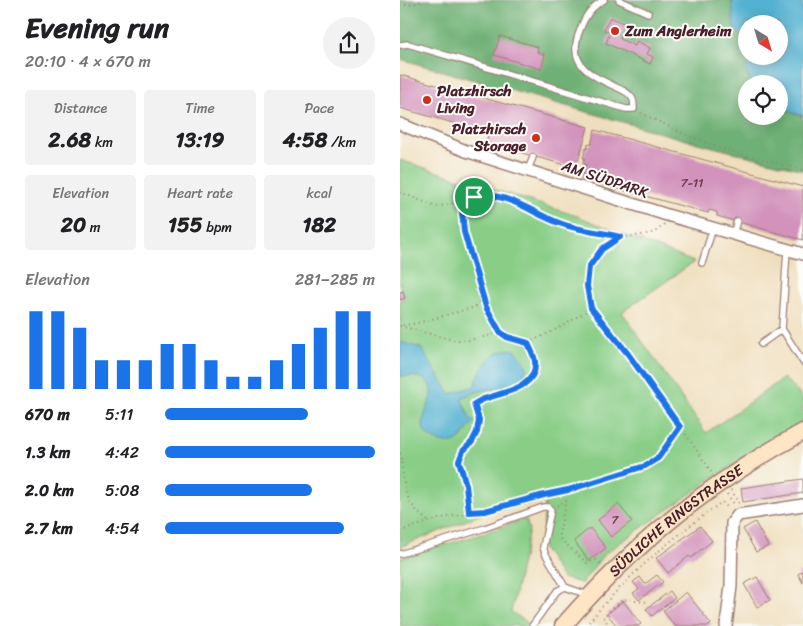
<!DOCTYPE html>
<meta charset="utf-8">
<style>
:root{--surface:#fff;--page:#f2f2f2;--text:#202124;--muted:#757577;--accent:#1a73e8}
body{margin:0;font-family:Sriracha,sans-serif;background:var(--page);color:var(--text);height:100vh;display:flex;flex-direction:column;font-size:19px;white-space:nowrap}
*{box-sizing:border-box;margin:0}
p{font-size:16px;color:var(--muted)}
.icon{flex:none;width:28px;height:28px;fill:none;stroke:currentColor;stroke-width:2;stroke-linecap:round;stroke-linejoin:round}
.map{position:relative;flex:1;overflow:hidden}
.drawer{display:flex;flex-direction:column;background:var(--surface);width:400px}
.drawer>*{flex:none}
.needle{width:32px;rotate:142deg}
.fabs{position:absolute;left:338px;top:15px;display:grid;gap:10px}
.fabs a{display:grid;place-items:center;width:50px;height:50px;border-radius:50%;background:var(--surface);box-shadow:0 2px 12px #0003;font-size:25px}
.pin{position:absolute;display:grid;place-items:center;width:42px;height:42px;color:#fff;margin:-21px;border:2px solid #fff;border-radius:50%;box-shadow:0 1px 5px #0007}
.round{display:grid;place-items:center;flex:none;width:52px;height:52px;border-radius:26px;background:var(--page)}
.summary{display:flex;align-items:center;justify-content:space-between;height:85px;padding:0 25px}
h1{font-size:28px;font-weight:800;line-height:38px}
.metrics{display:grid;grid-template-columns:repeat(3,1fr);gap:8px;height:85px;padding:5px 25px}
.metrics div{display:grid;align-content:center;border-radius:5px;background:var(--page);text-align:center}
.metrics b{font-size:21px;font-weight:800}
.metrics small{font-size:14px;font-weight:400}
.metrics p{font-size:14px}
.chart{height:140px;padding:10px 25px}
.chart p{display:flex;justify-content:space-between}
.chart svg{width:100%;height:90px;margin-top:5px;stroke:var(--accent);stroke-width:6}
ul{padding:0 25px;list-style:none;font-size:16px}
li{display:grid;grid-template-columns:80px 60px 1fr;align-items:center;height:38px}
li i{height:12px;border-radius:6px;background:var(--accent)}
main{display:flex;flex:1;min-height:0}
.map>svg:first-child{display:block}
.green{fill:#89cd87;stroke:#6a7659}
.forest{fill:#6eb074;stroke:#5c6850}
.water{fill:#53b1d1;stroke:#4e687e}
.building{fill:#d292bb}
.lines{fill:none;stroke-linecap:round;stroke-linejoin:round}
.lane-casing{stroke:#9c7e74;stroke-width:8}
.street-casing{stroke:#9c7e74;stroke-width:14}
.secondary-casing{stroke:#9c7e74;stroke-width:19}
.path{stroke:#9c7e74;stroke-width:2;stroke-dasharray:1 4;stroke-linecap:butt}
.lane{stroke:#fff;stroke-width:5.5}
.street{stroke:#fff;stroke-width:11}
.secondary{stroke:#fde5c5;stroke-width:16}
.route-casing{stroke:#fff;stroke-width:10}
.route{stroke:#1a73e8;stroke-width:6}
.poi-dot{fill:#c8321e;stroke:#fdfcf7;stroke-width:2}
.labels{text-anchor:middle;stroke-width:4;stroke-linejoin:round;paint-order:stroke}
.number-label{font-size:12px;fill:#6c3c4f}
.poi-label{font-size:15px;font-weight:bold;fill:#4a1f2b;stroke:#fdfcf7;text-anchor:start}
.street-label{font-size:15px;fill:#4a1f2b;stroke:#fdfcf7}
</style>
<main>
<section class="drawer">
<div class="summary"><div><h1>Evening run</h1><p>20:10 · 4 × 670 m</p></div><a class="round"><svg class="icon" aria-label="share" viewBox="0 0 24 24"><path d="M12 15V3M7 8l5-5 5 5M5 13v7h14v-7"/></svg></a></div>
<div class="metrics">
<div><p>Distance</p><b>2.68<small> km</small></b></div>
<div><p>Time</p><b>13:19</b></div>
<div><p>Pace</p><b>4:58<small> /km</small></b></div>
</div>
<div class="metrics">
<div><p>Elevation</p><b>20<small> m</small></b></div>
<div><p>Heart rate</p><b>155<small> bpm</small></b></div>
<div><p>kcal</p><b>182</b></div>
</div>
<div class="chart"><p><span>Elevation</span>281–285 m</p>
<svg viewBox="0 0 160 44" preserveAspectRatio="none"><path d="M5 44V6M15 44V6M25 44V14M35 44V30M45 44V30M55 44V30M65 44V22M75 44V22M85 44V30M95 44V38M105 44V38M115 44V30M125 44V22M135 44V14M145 44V6M155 44V6"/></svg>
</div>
<ul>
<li><b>670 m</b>5:11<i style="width:68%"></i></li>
<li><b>1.3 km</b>4:42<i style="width:100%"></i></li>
<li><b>2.0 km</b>5:08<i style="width:70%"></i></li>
<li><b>2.7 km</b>4:54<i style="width:85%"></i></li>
</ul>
</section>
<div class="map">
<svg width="403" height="626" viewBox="0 0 403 626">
<rect width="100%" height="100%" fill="#fdfcf7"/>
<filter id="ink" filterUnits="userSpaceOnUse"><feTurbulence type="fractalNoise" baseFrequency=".02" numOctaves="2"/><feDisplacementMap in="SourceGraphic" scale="10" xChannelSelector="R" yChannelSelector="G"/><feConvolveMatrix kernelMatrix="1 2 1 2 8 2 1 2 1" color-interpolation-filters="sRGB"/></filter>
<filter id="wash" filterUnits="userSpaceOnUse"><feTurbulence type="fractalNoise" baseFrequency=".0096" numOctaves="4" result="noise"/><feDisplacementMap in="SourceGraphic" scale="20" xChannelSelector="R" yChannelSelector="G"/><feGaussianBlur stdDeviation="1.12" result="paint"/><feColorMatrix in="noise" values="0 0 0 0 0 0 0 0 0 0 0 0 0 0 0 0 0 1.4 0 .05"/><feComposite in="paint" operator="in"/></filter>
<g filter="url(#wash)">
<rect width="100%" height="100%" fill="#efdebd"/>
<path class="green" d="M 0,160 L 177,216 L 294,262 L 222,312 L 306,433 L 384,378 L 403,398 L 403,421 L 313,478 L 204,554 L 182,583 L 162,578 L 142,547 L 145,500 L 85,513 L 0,547 Z
M 126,519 L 129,530 L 111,612 L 127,622 L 126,626 L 0,626 L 0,558 L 72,537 Z"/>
<path class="forest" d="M 0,0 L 332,0 L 334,28 L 341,35 L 346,35 L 346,56 L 379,56 L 376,59 L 345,67 L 352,84 L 346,84 L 346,116 L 379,116 L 379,108 L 403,116 L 403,170 L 286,140 L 0,59 Z"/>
<path class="water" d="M 332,0 L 403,0 L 403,116 L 379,108 L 379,84 L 352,84 L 344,67 L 376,59 L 385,49 L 379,45 L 379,24 L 346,24 L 346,35 L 341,35 L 334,28 Z
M 0,342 L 21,348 L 50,394 L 75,386 C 80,368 93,346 115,350 L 125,362 L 127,369 C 116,389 95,387 76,392 C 71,394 66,396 61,398 L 70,418 L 74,422 C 62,434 60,449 38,441 C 4,430 40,401 29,384 C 23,375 10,376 0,376 Z"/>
<g id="blocks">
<path class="building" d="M 210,17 L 227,25 L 220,39 L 235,46 L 237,41 L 250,48 L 247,54 L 253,57 L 250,64 L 206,43 L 210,33 L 204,30 Z
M 100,36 L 138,47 L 137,52 L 145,55 L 141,69 L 94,55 Z
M 0,75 L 188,127 L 176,168 L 86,143 L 89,133 L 0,108 Z
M 195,130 L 403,187 L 403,240 L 317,216 L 317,212 L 309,210 L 308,213 L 182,179 L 186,164 L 183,163 L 185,158 L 183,158 L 186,148 L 187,149 L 188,144 L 191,145 Z
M 3,291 L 5,298 L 0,300 L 0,292 Z
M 403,479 L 403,493 L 343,502 L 341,488 Z
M 218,504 L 232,521 L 211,537 L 198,520 Z
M 355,522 L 368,546 L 356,552 L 343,529 Z
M 300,526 L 312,541 L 291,558 L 289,556 L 268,573 L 256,558 Z
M 190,528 L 206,548 L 189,561 L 174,541 Z
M 403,571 L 403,583 L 398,574 Z
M 257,575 L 263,582 L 239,600 L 233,593 L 239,589 L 233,582 L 240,577 L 245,584 Z
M 357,577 L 370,600 L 357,607 L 344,584 Z
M 270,591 L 275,598 L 252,616 L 246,609 Z
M 286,592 L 311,624 L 309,626 L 275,626 L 263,611 Z
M 223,601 L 241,624 L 238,626 L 217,626 L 207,614 Z"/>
</g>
</g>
<g filter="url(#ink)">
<use href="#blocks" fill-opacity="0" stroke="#9c7e74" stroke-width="1"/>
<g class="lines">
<g class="lane-casing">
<path id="lane" d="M 219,0 L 248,13
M 0,45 L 8,44 L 226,109 L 234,109 C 234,105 234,100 232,98 C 229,92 222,90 216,87 C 190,75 166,64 180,30 C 184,18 192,6 204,0
M 128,170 L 133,157
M 333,234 L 337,221
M 387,250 L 382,329 L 403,362
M 302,263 L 313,228
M 361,344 L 382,329
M 0,554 L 85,528 L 143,507 L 148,507 L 151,510 L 143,547 L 145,553 L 165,587
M 132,626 L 157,591 L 165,587 L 188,595"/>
</g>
<g class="street-casing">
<path id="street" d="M 0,124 L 66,151 L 267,215 L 403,254
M 326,626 L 331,586 L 332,523 L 338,515 L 403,505"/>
</g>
<g class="secondary-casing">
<g id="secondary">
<path id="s1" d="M 163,626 C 236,542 306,485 403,432"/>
</g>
</g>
<path class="path" d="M 0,5 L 10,5 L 24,0
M 241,113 L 285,134 L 322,149 L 403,170
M 0,192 L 36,207 L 46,205 L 74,197 L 90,195 L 105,198 L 164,225 L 220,237
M 61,202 L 64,232 L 72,257 L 82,299 L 100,333
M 264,224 C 250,243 218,228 200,251 C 197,255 192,261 190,267 C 185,277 186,297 191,308 C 193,312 197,316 200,320 C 210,332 220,343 229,355 C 258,394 285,433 312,473
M 3,325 L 14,324 L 75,307 L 82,299
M 0,326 L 53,340 L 70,340 L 100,333 L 115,340 L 128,343 C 130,348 134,355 135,361 C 138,390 102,392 84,399 C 80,400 77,403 74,405 L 79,419 L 77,432 L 72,442 L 63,451 L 59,461 L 66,485 L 69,512
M 128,343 L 163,326 L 191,308
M 0,453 C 6,485 0,499 28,521
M 331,490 L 339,502 L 337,504
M 327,494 L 334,504
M 166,500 L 159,535 L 160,539 L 187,563 L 196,560 L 202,565
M 157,506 L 166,500 L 168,490 L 245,466 L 258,458 L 281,427
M 0,531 L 42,518 L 85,511 L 144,495 L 168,490
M 186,626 C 224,578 273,537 322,502 L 329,509
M 210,626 L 203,617 L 222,600 L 248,602"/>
<use href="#lane" class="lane"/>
<use href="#street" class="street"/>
<use href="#secondary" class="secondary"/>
</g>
</g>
<g class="lines" filter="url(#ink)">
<g class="route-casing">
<path id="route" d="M 90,195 C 119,200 136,215 162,224 C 181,231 201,232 220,237 L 202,249 L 189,267 L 187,286 L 191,308 L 228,354 L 280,427 L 258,458 L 245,466 L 168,490 L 144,495 L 85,511 L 69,512 L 66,485 L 59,461 L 63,451 L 72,442 L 77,432 L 79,420 L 74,404 C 77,403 80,400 84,399 C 102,392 138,389 135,361 C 134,355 130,348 128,343 L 107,337 L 100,332 L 86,307 L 64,232 L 61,201 L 74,197 Z"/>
</g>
<use href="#route" class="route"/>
</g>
<g class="poi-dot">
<circle cx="215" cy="31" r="5"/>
<circle cx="27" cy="100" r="5"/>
<circle cx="136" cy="138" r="5"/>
</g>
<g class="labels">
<g class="number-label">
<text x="292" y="187">7-11</text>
<text x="215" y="524">7</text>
</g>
<g class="poi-label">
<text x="225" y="36">Zum Anglerheim</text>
<text x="37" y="96">Platzhirsch<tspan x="37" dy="17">Living</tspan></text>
<text x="126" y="134" text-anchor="end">Platzhirsch<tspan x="126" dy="17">Storage</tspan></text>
</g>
<g class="street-label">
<text transform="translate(205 179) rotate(18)" y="5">AM SÜDPARK</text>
<text dy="5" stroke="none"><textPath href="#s1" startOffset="155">SÜDLICHE RINGSTRASSE</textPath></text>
</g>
</g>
</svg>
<div class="fabs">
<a><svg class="needle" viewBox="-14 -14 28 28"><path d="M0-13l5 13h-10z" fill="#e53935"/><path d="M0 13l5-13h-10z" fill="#757577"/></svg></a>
<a><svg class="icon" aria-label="locate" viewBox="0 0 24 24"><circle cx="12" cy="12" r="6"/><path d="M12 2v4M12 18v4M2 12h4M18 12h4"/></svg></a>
</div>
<div class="pin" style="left:74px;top:197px;background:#1e9e55"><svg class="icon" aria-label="arrive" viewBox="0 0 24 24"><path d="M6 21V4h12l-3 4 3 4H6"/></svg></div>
</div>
</main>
